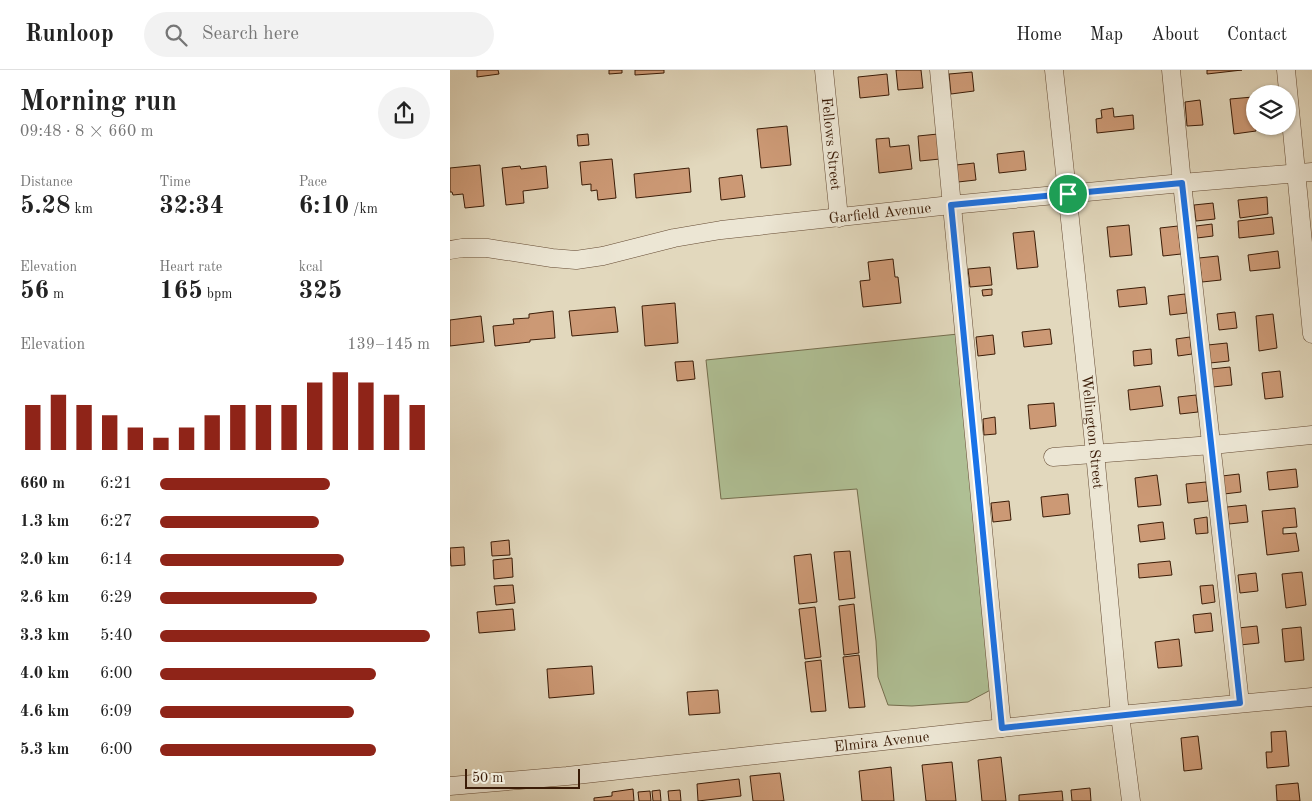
<!DOCTYPE html>
<meta charset="utf-8">
<style>
:root{--surface:#fff;--page:#f2f2f2;--text:#222;--muted:#767676;--line:#e0e0e0;--accent:#8f2418}
body{margin:0;font-family:"Old Standard TT",serif;background:var(--page);color:var(--text);height:100vh;display:flex;flex-direction:column;font-size:19px;white-space:nowrap}
*{box-sizing:border-box;margin:0}
p{font-size:16px;color:var(--muted)}
.icon{flex:none;width:28px;height:28px;fill:none;stroke:currentColor;stroke-width:2;stroke-linecap:round;stroke-linejoin:round}
.map{position:relative;flex:1;overflow:hidden}
.details{display:flex;flex-direction:column;background:var(--surface);width:450px}
.details>*{flex:none}
.buttons{position:absolute;left:796px;top:15px;display:grid;gap:10px}
.buttons a{display:grid;place-items:center;width:50px;height:50px;border-radius:50%;background:var(--surface);box-shadow:0 1px 4px #0004;font-size:25px}
.scale{position:absolute;left:15px;bottom:12px;width:115px;box-sizing:border-box;padding-left:5px;border:2px solid #3b1c07;border-top:0;font-size:14px;line-height:18px;white-space:nowrap;color:#3b1c07;-webkit-text-stroke:4px #ece6d4;paint-order:stroke}
.pin{position:absolute;display:grid;place-items:center;width:42px;height:42px;color:#fff;margin:-21px;border:2px solid #fff;border-radius:50%;box-shadow:0 1px 5px #0007}
.round{display:grid;place-items:center;flex:none;width:52px;height:52px;border-radius:26px;background:var(--page)}
.headline{display:flex;align-items:center;justify-content:space-between;height:85px;padding:0 20px}
h1{font-size:28px;font-weight:700;line-height:38px}
.stats{display:grid;grid-template-columns:repeat(3,1fr);gap:8px;height:85px;padding:5px 20px}
.stats div{display:grid;align-content:center}
.stats b{font-size:25px;font-weight:700}
.stats small{font-size:14px;font-weight:400}
.stats p{font-size:14px}
.chart{height:140px;padding:10px 20px}
.chart p{display:flex;justify-content:space-between}
.chart svg{width:100%;height:90px;margin-top:5px;stroke:var(--accent);stroke-width:6}
ul{padding:0 20px;list-style:none;font-size:16px}
li{display:grid;grid-template-columns:80px 60px 1fr;align-items:center;height:38px}
li i{height:12px;border-radius:6px;background:var(--accent)}
header{display:flex;align-items:center;gap:30px;box-sizing:border-box;height:70px;padding:0 25px;background:var(--surface);border-bottom:1px solid var(--line)}
header strong{font-size:24px}
nav{display:flex;gap:28px;margin-inline-start:auto;font-size:18px}
.search{width:350px;height:45px;background:var(--page);display:flex;align-items:center;gap:12px;box-sizing:border-box;padding:0 18px;border-radius:28px;color:var(--muted);font-size:19px}
main{display:flex;flex:1;min-height:0}
.map>svg:first-child{display:block}
.green{fill:#afbf94;stroke:#756e4e}
.building{fill:#cc9975;stroke:#3b1c07}
.lines{fill:none;stroke-linecap:round;stroke-linejoin:round}
.minor-casing{stroke:#654b34;stroke-width:19}
.minor{stroke:#ece6d4;stroke-width:18}
.route-casing{stroke:#fff;stroke-width:10}
.route{stroke:#1a73e8;stroke-width:6}
.labels{text-anchor:middle;stroke-width:4.5;stroke-linejoin:round;paint-order:stroke}
.street-label{font-size:15px;fill:#3b1c07;stroke:#ece6d4}
</style>
<header>
<strong>Runloop</strong>
<div class="search"><svg class="icon" aria-label="search" viewBox="0 0 24 24"><circle cx="10" cy="10" r="6"/><path d="M15 15l6 6"/></svg>Search here</div>
<nav><a>Home</a><a>Map</a><a>About</a><a>Contact</a></nav>
</header>
<main>
<section class="details">
<div class="headline"><div><h1>Morning run</h1><p>09:48 · 8 × 660 m</p></div><a class="round"><svg class="icon" aria-label="share" viewBox="0 0 24 24"><path d="M12 15V3M7 8l5-5 5 5M5 13v7h14v-7"/></svg></a></div>
<div class="stats">
<div><p>Distance</p><b>5.28<small> km</small></b></div>
<div><p>Time</p><b>32:34</b></div>
<div><p>Pace</p><b>6:10<small> /km</small></b></div>
</div>
<div class="stats">
<div><p>Elevation</p><b>56<small> m</small></b></div>
<div><p>Heart rate</p><b>165<small> bpm</small></b></div>
<div><p>kcal</p><b>325</b></div>
</div>
<div class="chart"><p><span>Elevation</span>139–145 m</p>
<svg viewBox="0 0 160 44" preserveAspectRatio="none"><path d="M5 44V22M15 44V17M25 44V22M35 44V27M45 44V33M55 44V38M65 44V33M75 44V27M85 44V22M95 44V22M105 44V22M115 44V11M125 44V6M135 44V11M145 44V17M155 44V22"/></svg>
</div>
<ul>
<li><b>660 m</b>6:21<i style="width:63%"></i></li>
<li><b>1.3 km</b>6:27<i style="width:59%"></i></li>
<li><b>2.0 km</b>6:14<i style="width:68%"></i></li>
<li><b>2.6 km</b>6:29<i style="width:58%"></i></li>
<li><b>3.3 km</b>5:40<i style="width:100%"></i></li>
<li><b>4.0 km</b>6:00<i style="width:80%"></i></li>
<li><b>4.6 km</b>6:09<i style="width:72%"></i></li>
<li><b>5.3 km</b>6:00<i style="width:80%"></i></li>
</ul>
</section>
<div class="map">
<svg width="862" height="731" viewBox="0 0 862 731">
<rect width="100%" height="100%" fill="#e2d8bd"/>
<filter id="stains"><feTurbulence type="fractalNoise" baseFrequency=".004" numOctaves="4"/><feColorMatrix values="0 0 0 0 .2 0 0 0 0 .09 0 0 0 0 .02 0 0 0 .5 -.17"/></filter>
<radialGradient id="worn" r=".72"><stop offset=".6" stop-color="#630" stop-opacity="0"/><stop offset="1" stop-color="#630" stop-opacity=".3"/></radialGradient>
<path class="green" d="M 508,264 L 548,616 L 518,632 L 462,636 L 438,635 L 428,607 L 426,571 L 407,419 L 271,429 L 256,290 Z"/>
<path class="building" d="M 27,0 L 48,0 L 49,4 L 27,7 Z
M 159,0 L 172,0 L 172,3 L 159,4 Z
M 185,0 L 214,0 L 214,3 L 185,5 Z
M 446,0 L 471,0 L 473,18 L 448,20 Z
M 757,0 L 792,0 L 757,4 Z
M 522,2 L 524,21 L 501,24 L 499,4 Z
M 437,4 L 439,25 L 410,28 L 408,7 Z
M 803,27 L 806,61 L 784,64 L 780,29 Z
M 750,30 L 753,55 L 737,56 L 735,32 Z
M 663,38 L 664,47 L 683,45 L 684,59 L 647,63 L 646,49 L 652,48 L 651,40 Z
M 337,56 L 341,95 L 311,98 L 307,59 Z
M 138,64 L 139,75 L 128,76 L 127,65 Z
M 488,64 L 490,89 L 470,91 L 468,66 Z
M 439,68 L 440,77 L 459,75 L 462,99 L 429,103 L 426,69 Z
M 574,81 L 576,100 L 549,103 L 547,84 Z
M 162,89 L 166,128 L 148,130 L 147,120 L 141,121 L 141,114 L 132,115 L 130,92 Z
M 524,93 L 526,110 L 508,112 L 506,95 Z
M 30,95 L 34,136 L 15,138 L 13,124 L 3,125 L 2,122 L 0,122 L 0,98 Z
M 70,96 L 71,99 L 96,96 L 98,118 L 73,121 L 74,133 L 56,135 L 52,98 Z
M 239,98 L 241,122 L 186,128 L 184,104 Z
M 292,105 L 295,127 L 271,130 L 269,108 Z
M 817,127 L 818,144 L 790,148 L 788,130 Z
M 763,133 L 765,149 L 746,151 L 744,135 Z
M 822,147 L 824,164 L 789,168 L 788,151 Z
M 762,154 L 763,166 L 747,168 L 746,156 Z
M 679,155 L 682,185 L 660,187 L 657,157 Z
M 728,156 L 731,184 L 713,186 L 710,158 Z
M 584,161 L 588,197 L 567,199 L 563,163 Z
M 828,181 L 830,198 L 800,201 L 798,185 Z
M 768,186 L 771,210 L 752,212 L 749,188 Z
M 443,189 L 445,207 L 448,207 L 451,233 L 413,237 L 410,211 L 420,210 L 418,192 Z
M 540,197 L 542,215 L 520,217 L 518,199 Z
M 695,217 L 697,234 L 669,237 L 667,220 Z
M 542,219 L 542,225 L 533,226 L 532,220 Z
M 735,224 L 737,243 L 720,245 L 718,226 Z
M 225,233 L 228,273 L 195,276 L 192,236 Z
M 165,237 L 168,262 L 122,266 L 119,241 Z
M 103,241 L 105,268 L 80,270 L 80,272 L 45,276 L 43,256 L 64,254 L 63,249 L 79,248 L 79,244 Z
M 785,242 L 787,258 L 769,260 L 767,244 Z
M 823,244 L 827,278 L 809,281 L 806,246 Z
M 31,246 L 34,272 L 0,276 L 0,250 Z
M 600,259 L 602,274 L 574,277 L 572,262 Z
M 543,265 L 545,284 L 528,286 L 526,267 Z
M 740,267 L 742,284 L 728,286 L 726,269 Z
M 777,273 L 779,291 L 760,293 L 758,275 Z
M 701,279 L 702,294 L 684,296 L 683,281 Z
M 243,291 L 245,309 L 227,311 L 225,292 Z
M 780,297 L 782,315 L 763,317 L 761,299 Z
M 830,301 L 833,327 L 815,329 L 812,303 Z
M 710,316 L 713,336 L 680,340 L 678,320 Z
M 746,325 L 748,342 L 730,344 L 728,327 Z
M 604,333 L 606,356 L 580,359 L 578,335 Z
M 545,347 L 546,364 L 534,365 L 533,349 Z
M 846,399 L 848,417 L 819,420 L 817,402 Z
M 789,404 L 791,422 L 774,424 L 772,406 Z
M 707,405 L 711,435 L 688,437 L 685,408 Z
M 756,412 L 758,431 L 738,433 L 736,414 Z
M 618,424 L 620,444 L 593,447 L 591,427 Z
M 559,431 L 561,450 L 543,452 L 541,433 Z
M 796,435 L 798,452 L 779,454 L 777,437 Z
M 845,438 L 847,457 L 833,458 L 833,464 L 846,463 L 849,481 L 817,485 L 812,441 Z
M 757,447 L 758,463 L 746,464 L 744,449 Z
M 713,452 L 715,469 L 690,472 L 688,455 Z
M 59,470 L 60,485 L 42,486 L 41,472 Z
M 14,477 L 15,495 L 1,496 L 0,478 Z
M 400,481 L 405,528 L 389,530 L 384,482 Z
M 361,484 L 367,532 L 349,534 L 344,486 Z
M 62,488 L 63,507 L 44,509 L 43,490 Z
M 720,491 L 722,505 L 689,508 L 688,494 Z
M 852,502 L 856,535 L 836,538 L 832,504 Z
M 806,503 L 808,521 L 790,523 L 788,505 Z
M 63,515 L 65,533 L 46,535 L 44,516 Z
M 763,515 L 765,532 L 752,534 L 750,516 Z
M 404,534 L 409,583 L 394,585 L 389,536 Z
M 365,537 L 371,587 L 355,589 L 349,539 Z
M 63,539 L 65,560 L 29,563 L 27,542 Z
M 761,543 L 763,561 L 745,563 L 743,545 Z
M 807,556 L 809,573 L 790,575 L 788,558 Z
M 851,557 L 854,590 L 835,592 L 832,559 Z
M 729,569 L 732,596 L 708,598 L 705,572 Z
M 409,585 L 415,637 L 399,638 L 393,587 Z
M 371,590 L 376,641 L 361,642 L 355,592 Z
M 142,596 L 144,624 L 99,628 L 97,599 Z
M 268,620 L 270,643 L 239,645 L 237,622 Z
M 836,661 L 839,696 L 817,698 L 816,682 L 822,682 L 821,662 Z
M 748,666 L 752,699 L 734,701 L 731,668 Z
M 551,687 L 556,731 L 532,731 L 528,690 Z
M 502,692 L 506,731 L 476,731 L 472,695 Z
M 441,697 L 444,731 L 412,731 L 409,701 Z
M 330,703 L 334,731 L 303,731 L 300,706 Z
M 289,709 L 291,726 L 248,731 L 247,714 Z
M 848,713 L 850,731 L 827,731 L 826,715 Z
M 640,718 L 641,731 L 622,731 L 621,720 Z
M 183,719 L 184,731 L 144,731 L 144,728 L 162,726 L 162,722 Z
M 210,720 L 211,731 L 203,731 L 202,721 Z
M 230,720 L 231,731 L 219,731 L 218,721 Z
M 200,721 L 201,731 L 189,731 L 188,722 Z
M 612,721 L 613,731 L 569,731 L 569,725 Z"/>
<g class="lines">
<g class="minor-casing">
<g id="minor">
<path id="s1" d="M 374,0 L 389,148"/>
<path d="M 489,0 L 552,658"/>
<path id="s2" d="M 604,0 L 645,383 L 670,645 L 681,731"/>
<path d="M 721,0 L 732,113 L 790,633"/>
<path d="M 836,0 L 862,264"/>
<path id="s3" d="M 0,180 L 12,178 L 37,178 L 102,188 L 126,190 L 153,186 L 224,168 L 271,160 L 501,135 L 732,113 L 862,102"/>
<path d="M 603,387 L 762,375 L 862,365"/>
<path id="s4" d="M 0,716 L 117,706 L 670,645 L 862,627"/>
</g>
</g>
<use href="#minor" class="minor"/>
</g>
<g class="lines">
<g class="route-casing">
<path id="route" d="M 732,113 L 790,633 L 552,658 L 501,135 Z"/>
</g>
<use href="#route" class="route"/>
</g>
<g class="labels">
<g class="street-label">
<text dy="5" stroke="none"><textPath href="#s1" startOffset="74">Fellows Street</textPath></text>
<text dy="5" stroke="none"><textPath href="#s3" startOffset="435">Garfield Avenue</textPath></text>
<text dy="5" stroke="none"><textPath href="#s2" startOffset="364">Wellington Street</textPath></text>
<text dy="5" stroke="none"><textPath href="#s4" startOffset="434">Elmira Avenue</textPath></text>
</g>
</g>
<rect width="100%" height="100%" filter="url(#stains)"/>
<rect width="100%" height="100%" fill="url(#worn)"/>
</svg>
<div class="buttons">
<a><svg class="icon" aria-label="layers" viewBox="0 0 24 24"><path d="M12 4l9 5-9 5-9-5zM3 14l9 5 9-5"/></svg></a>
</div>
<div class="scale">50 m</div>
<div class="pin" style="left:618px;top:124px;background:#1e9e55"><svg class="icon" aria-label="arrive" viewBox="0 0 24 24"><path d="M6 21V4h12l-3 4 3 4H6"/></svg></div>
</div>
</main>
